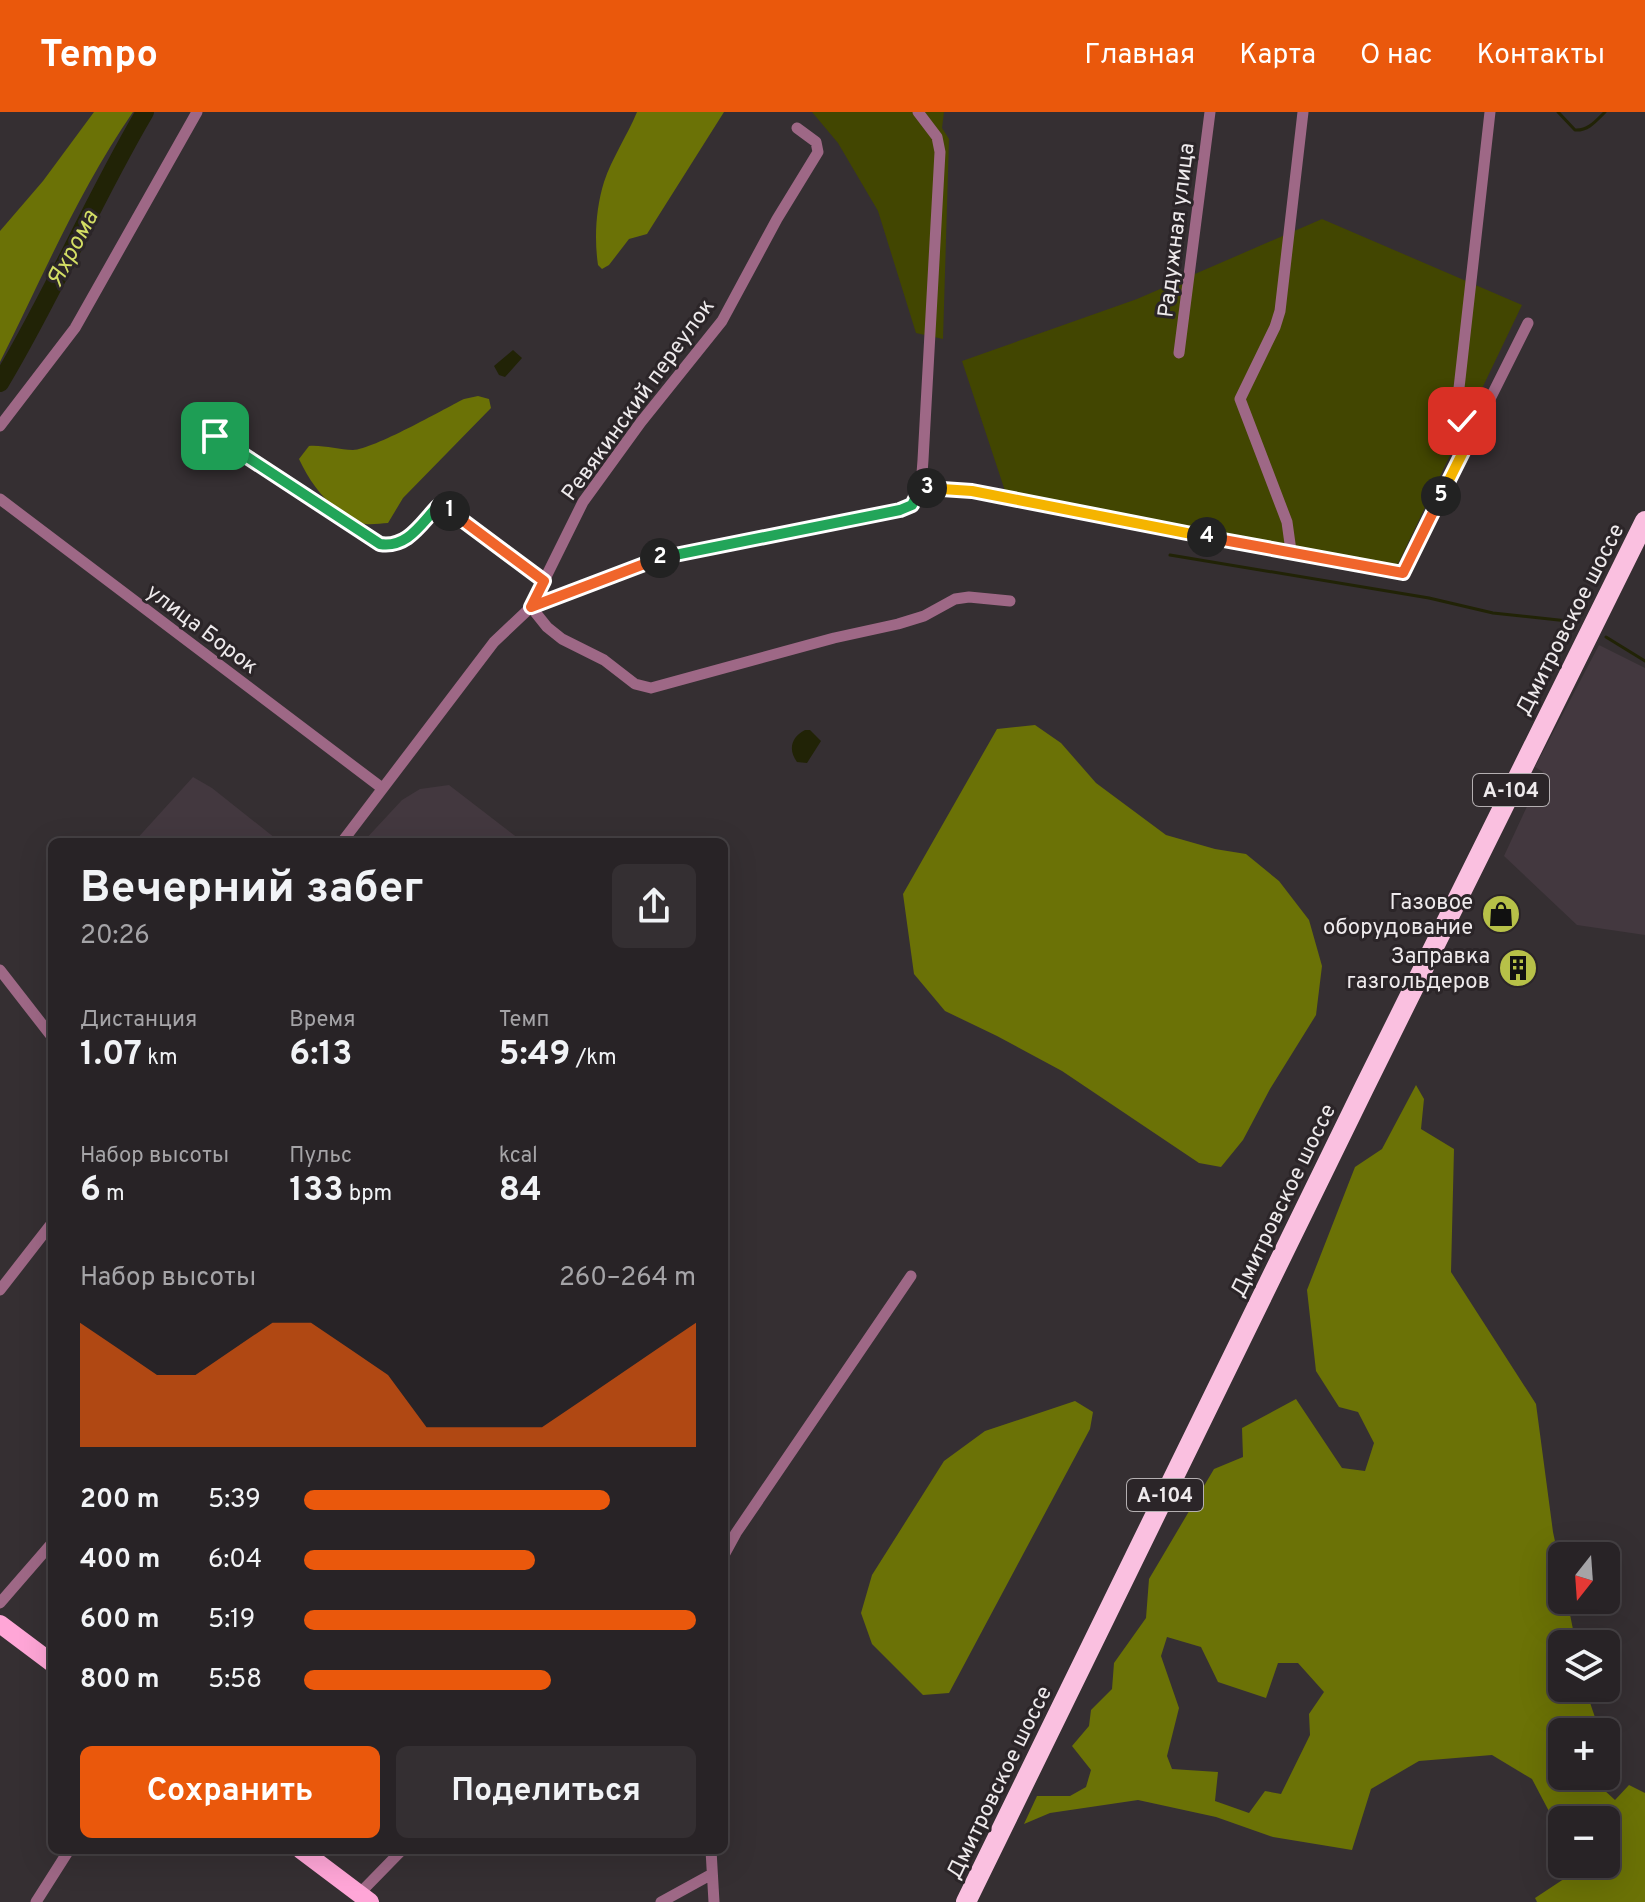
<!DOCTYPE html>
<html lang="ru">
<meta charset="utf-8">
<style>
:root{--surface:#282326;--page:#342f32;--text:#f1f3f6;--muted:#a5a4a7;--line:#444043;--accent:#ea580c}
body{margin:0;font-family:Overpass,sans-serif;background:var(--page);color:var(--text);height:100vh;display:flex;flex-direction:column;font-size:30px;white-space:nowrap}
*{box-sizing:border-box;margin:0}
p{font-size:26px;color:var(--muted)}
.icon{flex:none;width:44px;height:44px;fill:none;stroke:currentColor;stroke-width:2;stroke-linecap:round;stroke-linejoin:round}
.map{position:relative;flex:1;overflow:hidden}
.details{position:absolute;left:48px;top:726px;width:680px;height:1016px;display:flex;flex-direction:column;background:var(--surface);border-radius:12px;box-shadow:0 8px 32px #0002,0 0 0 2px var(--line)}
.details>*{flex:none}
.needle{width:52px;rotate:197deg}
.buttons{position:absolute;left:1548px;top:1430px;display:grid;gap:16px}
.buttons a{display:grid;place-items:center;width:72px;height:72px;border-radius:12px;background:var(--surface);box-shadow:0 8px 32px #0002,0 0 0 2px var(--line);font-size:40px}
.pin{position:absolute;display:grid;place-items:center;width:68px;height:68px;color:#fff;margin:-34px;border-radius:16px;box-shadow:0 4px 12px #0006}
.km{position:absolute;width:40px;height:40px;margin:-20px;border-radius:50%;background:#222;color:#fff;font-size:22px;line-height:40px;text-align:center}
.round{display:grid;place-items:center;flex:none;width:84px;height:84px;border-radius:12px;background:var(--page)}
.summary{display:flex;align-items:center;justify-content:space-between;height:136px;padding:0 32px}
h1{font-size:44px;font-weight:700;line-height:60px}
.figures{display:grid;grid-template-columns:repeat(3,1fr);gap:12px;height:136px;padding:8px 32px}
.figures div{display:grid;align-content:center}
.figures b{font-size:34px;font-weight:700}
.figures small{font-size:22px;font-weight:400}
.figures p{font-size:22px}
.chart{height:224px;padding:16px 32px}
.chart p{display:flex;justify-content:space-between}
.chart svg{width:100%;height:144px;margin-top:8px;fill:var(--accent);opacity:.7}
.button{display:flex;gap:16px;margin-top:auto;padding:16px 32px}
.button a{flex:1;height:92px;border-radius:12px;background:var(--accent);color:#fff;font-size:32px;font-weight:700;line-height:92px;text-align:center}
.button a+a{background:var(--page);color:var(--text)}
ul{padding:0 32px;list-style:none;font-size:26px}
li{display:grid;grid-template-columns:128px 96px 1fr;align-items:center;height:60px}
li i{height:20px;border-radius:10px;background:var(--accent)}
header{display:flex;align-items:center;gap:48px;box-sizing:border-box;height:112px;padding:0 40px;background:var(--accent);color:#fff}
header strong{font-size:38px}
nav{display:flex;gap:44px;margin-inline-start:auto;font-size:28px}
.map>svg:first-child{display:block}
.built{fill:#43383f}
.green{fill:#424601}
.forest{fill:#6b7206;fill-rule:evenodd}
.water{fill:#212306}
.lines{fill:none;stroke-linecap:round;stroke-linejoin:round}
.stream{stroke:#212306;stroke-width:3}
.river{stroke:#212306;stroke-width:18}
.minor{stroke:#9e6886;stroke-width:11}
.primary{stroke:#ffa6d7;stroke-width:18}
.trunk{stroke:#fac0e0;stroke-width:20}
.split-1-casing{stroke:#fff;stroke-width:16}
.split-2-casing{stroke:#fff;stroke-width:16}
.split-3-casing{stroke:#fff;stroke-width:16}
.split-4-casing{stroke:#fff;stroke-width:16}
.split-5-casing{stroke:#fff;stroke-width:16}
.split-6-casing{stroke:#fff;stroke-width:16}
.split-1{stroke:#22a559;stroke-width:10}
.split-2{stroke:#f0652b;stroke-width:10}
.split-3{stroke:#22a559;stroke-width:10}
.split-4{stroke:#f5b400;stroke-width:10}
.split-5{stroke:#f0652b;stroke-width:10}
.split-6{stroke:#f5b400;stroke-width:10}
.labels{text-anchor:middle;stroke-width:6;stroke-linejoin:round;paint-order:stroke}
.shield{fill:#2b2528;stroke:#b4afb1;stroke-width:2}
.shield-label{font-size:20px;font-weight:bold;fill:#eeeaec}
.street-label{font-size:22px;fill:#eeeaec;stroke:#2b2528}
.poi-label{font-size:22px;fill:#eeeaec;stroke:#2b2528;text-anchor:end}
.water-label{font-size:24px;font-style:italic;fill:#d3de64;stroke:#2b2528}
</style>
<header>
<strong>Tempo</strong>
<nav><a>Главная</a><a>Карта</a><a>О нас</a><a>Контакты</a></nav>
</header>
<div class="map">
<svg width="1645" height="1790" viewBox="0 0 1645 1790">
<rect width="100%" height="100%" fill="#352f32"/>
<path class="built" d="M 1599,533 L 1645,556 L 1645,823 L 1577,813 L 1504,744 L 1543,660 L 1535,655 Z
M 193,665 L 212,676 L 280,730 L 134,730 Z
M 449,673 L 523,730 L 363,730 L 402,688 L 420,677 Z"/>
<path class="green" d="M 812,0 L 944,0 L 942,16 L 949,27 L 943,227 L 916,221 L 878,99 L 838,31 Z
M 1322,107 L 1522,193 L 1395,458 L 1008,388 L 962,249 L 1137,187 Z"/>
<path class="forest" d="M 94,0 L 133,0 C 79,78 42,166 0,250 L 0,119 L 43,69 Z
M 637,0 L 724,0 L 647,122 L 629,127 L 609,153 L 602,157 L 598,153 C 594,126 596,96 604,70 C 612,46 627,24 637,0 Z
M 478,284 L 489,287 L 491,296 L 403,386 L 388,411 C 380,411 369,414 362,411 C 332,400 312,375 299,347 L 309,334 C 324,333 339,338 353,338 C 374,337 442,298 464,287 Z
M 1035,613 L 1061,631 L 1096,671 L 1166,723 L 1215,737 L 1246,742 L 1279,769 L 1309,808 L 1322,854 L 1316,903 L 1270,977 L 1243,1028 L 1221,1055 L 1199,1051 L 1062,959 L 997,924 L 945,899 L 914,862 L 903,782 L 997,617 Z
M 1416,973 L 1424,987 L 1421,1017 L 1454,1037 L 1451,1160 L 1536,1292 L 1553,1420 L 1562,1462 L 1562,1488 L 1567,1488 L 1576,1532 L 1562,1532 L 1562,1576 L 1585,1576 L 1600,1620 L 1562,1620 L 1562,1664 L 1606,1664 L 1606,1639 L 1610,1653 L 1604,1678 L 1615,1688 L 1629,1673 L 1645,1681 L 1645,1790 L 1537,1790 L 1535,1786 L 1579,1757 L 1577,1752 L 1606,1752 L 1606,1708 L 1562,1708 L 1562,1724 L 1532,1667 L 1492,1643 L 1419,1649 L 1371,1677 L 1352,1738 L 1273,1725 L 1216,1705 L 1138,1688 L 1050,1701 L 1024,1712 L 1037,1684 L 1070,1684 L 1086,1675 L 1091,1658 L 1072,1634 L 1089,1614 L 1091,1598 L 1112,1577 L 1114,1551 L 1146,1506 L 1149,1467 L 1214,1357 L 1243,1345 L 1242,1316 L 1296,1287 L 1342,1356 L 1365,1359 L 1374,1331 L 1358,1300 L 1339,1295 L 1316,1259 L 1307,1178 L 1355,1055 L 1382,1037 ZM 1167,1525 L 1201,1535 L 1218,1570 L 1266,1586 L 1278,1551 L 1298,1551 L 1324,1580 L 1309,1602 L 1310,1623 L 1281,1682 L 1265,1679 L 1249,1701 L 1215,1689 L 1218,1660 L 1172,1657 L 1167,1644 L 1179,1596 L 1161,1544 Z
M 1075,1289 L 1093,1300 L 1090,1317 L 949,1581 L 923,1583 L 872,1532 L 861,1501 L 872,1463 L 944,1349 L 985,1319 Z"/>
<path class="water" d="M 513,238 L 522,246 L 505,265 L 499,263 L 494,254 Z
M 805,618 L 810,618 L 821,629 L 807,651 L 797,650 C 788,638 791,625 805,618 Z"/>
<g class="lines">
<path class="stream" d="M 1558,0 L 1575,18 C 1588,19 1596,9 1605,0
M 1170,443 L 1429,486 L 1493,501 L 1577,510
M 1606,525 L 1645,549"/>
<path class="river" d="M 0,271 C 53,183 93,88 145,0"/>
<path class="minor" d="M 918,0 L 937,25 L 940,40 L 923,348 L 921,375 L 912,393 L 900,398 L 683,440 L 647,449 L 531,495 L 547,515 L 562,527 L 604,548 L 635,572 L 651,576 L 834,526 L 898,512 L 924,504 L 955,487 L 969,485 L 1010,489
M 1179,241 L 1210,0
M 0,314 L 75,216 L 197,0
M 1476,314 L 1457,305 L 1457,294 L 1490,0
M 215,324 L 380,432 C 407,436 420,413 437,395 L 443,394 L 544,469
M 921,375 L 972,379 L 1403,461 L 1528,211
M 0,387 L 382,676
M 1291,439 L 1287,410 L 1240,287 L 1275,215 L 1280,199 L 1303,0
M 342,730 L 494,530 L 531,495 L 583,390 L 641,310 L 722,209 L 777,107 L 818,40 L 816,30 L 797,16
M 0,858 L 52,925
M 0,1178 L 52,1111
M 724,1443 L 736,1421 L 911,1164
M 0,1491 L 52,1431
M 711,1738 L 714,1790
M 359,1782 L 402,1738
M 36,1790 L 69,1738
M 661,1790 L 712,1762"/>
<path class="primary" d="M 0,1512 L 52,1551
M 301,1738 L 370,1790"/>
<path class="trunk" d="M 966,1790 L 1364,976 L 1645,409"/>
</g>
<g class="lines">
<g class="split-1-casing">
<path id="split-1" d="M 215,324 L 380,432 C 407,436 420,413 437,395 L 443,394 L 450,399"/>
</g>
<g class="split-2-casing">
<path id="split-2" d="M 450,399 L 544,469 L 531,495 L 660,446"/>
</g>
<g class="split-3-casing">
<path id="split-3" d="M 660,446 L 900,398 L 912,393 L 921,375 L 927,376"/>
</g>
<g class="split-4-casing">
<path id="split-4" d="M 927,376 L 972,379 L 1207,425"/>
</g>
<g class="split-5-casing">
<path id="split-5" d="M 1207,425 L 1403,461 L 1441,384"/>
</g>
<g class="split-6-casing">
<path id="split-6" d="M 1441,384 L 1476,314 L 1462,309"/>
</g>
<use href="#split-1" class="split-1"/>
<use href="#split-2" class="split-2"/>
<use href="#split-3" class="split-3"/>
<use href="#split-4" class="split-4"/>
<use href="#split-5" class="split-5"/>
<use href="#split-6" class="split-6"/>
</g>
<defs>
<g id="shop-disc" transform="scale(2)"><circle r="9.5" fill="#b7c148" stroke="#2b2528"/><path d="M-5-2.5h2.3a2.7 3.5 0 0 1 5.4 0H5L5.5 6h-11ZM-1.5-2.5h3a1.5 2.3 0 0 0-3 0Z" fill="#111"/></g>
<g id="building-disc" transform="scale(2)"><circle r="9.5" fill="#b7c148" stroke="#2b2528"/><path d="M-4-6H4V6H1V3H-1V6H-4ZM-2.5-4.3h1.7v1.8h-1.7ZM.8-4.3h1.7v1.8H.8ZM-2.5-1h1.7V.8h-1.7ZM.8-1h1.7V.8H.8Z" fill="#111"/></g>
</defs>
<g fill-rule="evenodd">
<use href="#shop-disc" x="1501" y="802"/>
<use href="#building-disc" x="1518" y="856"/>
</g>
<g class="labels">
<g class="shield">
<rect x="1473" y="662" width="76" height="32" rx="6"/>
<rect x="1127" y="1367" width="76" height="32" rx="6"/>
</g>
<g class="shield-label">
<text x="1511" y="685">А-104</text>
<text x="1165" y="1390">А-104</text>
</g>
<g class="street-label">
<text transform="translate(1175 118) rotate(-83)" y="8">Радужная улица</text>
<text transform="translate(637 287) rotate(-54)" y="8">Ревякинский переулок</text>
<text transform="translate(1569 507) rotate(-63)" y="8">Дмитровское шоссе</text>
<text transform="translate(203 516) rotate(37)" y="8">улица Борок</text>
<text transform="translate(1282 1088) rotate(-64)" y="8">Дмитровское шоссе</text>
<text transform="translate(998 1670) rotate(-64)" y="8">Дмитровское шоссе</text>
</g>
<g class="poi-label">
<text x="1473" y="797">Газовое<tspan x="1473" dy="25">оборудование</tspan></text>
<text x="1490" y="851">Заправка<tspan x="1490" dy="25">газгольдеров</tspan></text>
</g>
<g class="water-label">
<text transform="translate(72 136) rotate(-62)" y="8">Яхрома</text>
</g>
</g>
</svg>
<div class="buttons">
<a><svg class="needle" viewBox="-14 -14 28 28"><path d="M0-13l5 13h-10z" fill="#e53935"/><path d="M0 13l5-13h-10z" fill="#a5a4a7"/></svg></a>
<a><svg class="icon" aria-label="layers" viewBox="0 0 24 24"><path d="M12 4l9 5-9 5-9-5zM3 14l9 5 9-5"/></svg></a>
<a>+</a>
<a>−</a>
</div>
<div class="pin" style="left:215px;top:324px;background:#1e9e55"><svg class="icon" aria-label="arrive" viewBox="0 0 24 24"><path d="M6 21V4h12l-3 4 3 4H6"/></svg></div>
<div class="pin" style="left:1462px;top:309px;background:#d93025"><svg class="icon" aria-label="check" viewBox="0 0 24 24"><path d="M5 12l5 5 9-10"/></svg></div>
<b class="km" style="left:450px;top:399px">1</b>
<b class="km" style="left:660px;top:446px">2</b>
<b class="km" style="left:927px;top:376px">3</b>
<b class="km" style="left:1207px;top:425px">4</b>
<b class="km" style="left:1441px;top:384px">5</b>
<section class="details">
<div class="summary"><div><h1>Вечерний забег</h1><p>20:26</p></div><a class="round"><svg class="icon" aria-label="share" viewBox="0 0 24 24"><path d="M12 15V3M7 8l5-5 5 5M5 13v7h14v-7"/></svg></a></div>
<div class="figures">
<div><p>Дистанция</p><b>1.07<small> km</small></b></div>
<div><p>Время</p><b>6:13</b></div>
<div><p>Темп</p><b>5:49<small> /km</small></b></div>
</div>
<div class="figures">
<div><p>Набор высоты</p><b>6<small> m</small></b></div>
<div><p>Пульс</p><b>133<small> bpm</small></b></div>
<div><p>kcal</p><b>84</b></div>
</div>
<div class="chart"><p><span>Набор высоты</span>260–264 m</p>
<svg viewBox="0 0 160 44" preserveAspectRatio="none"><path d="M0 44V6L10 14L20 22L30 22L40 14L50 6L60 6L70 14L80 22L90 38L100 38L110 38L120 38L130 30L140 22L150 14L160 6V44z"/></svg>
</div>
<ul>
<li><b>200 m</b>5:39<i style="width:78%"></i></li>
<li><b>400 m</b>6:04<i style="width:59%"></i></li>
<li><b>600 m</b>5:19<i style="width:100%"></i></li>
<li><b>800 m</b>5:58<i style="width:63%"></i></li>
</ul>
<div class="button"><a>Сохранить</a><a>Поделиться</a></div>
</section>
</div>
